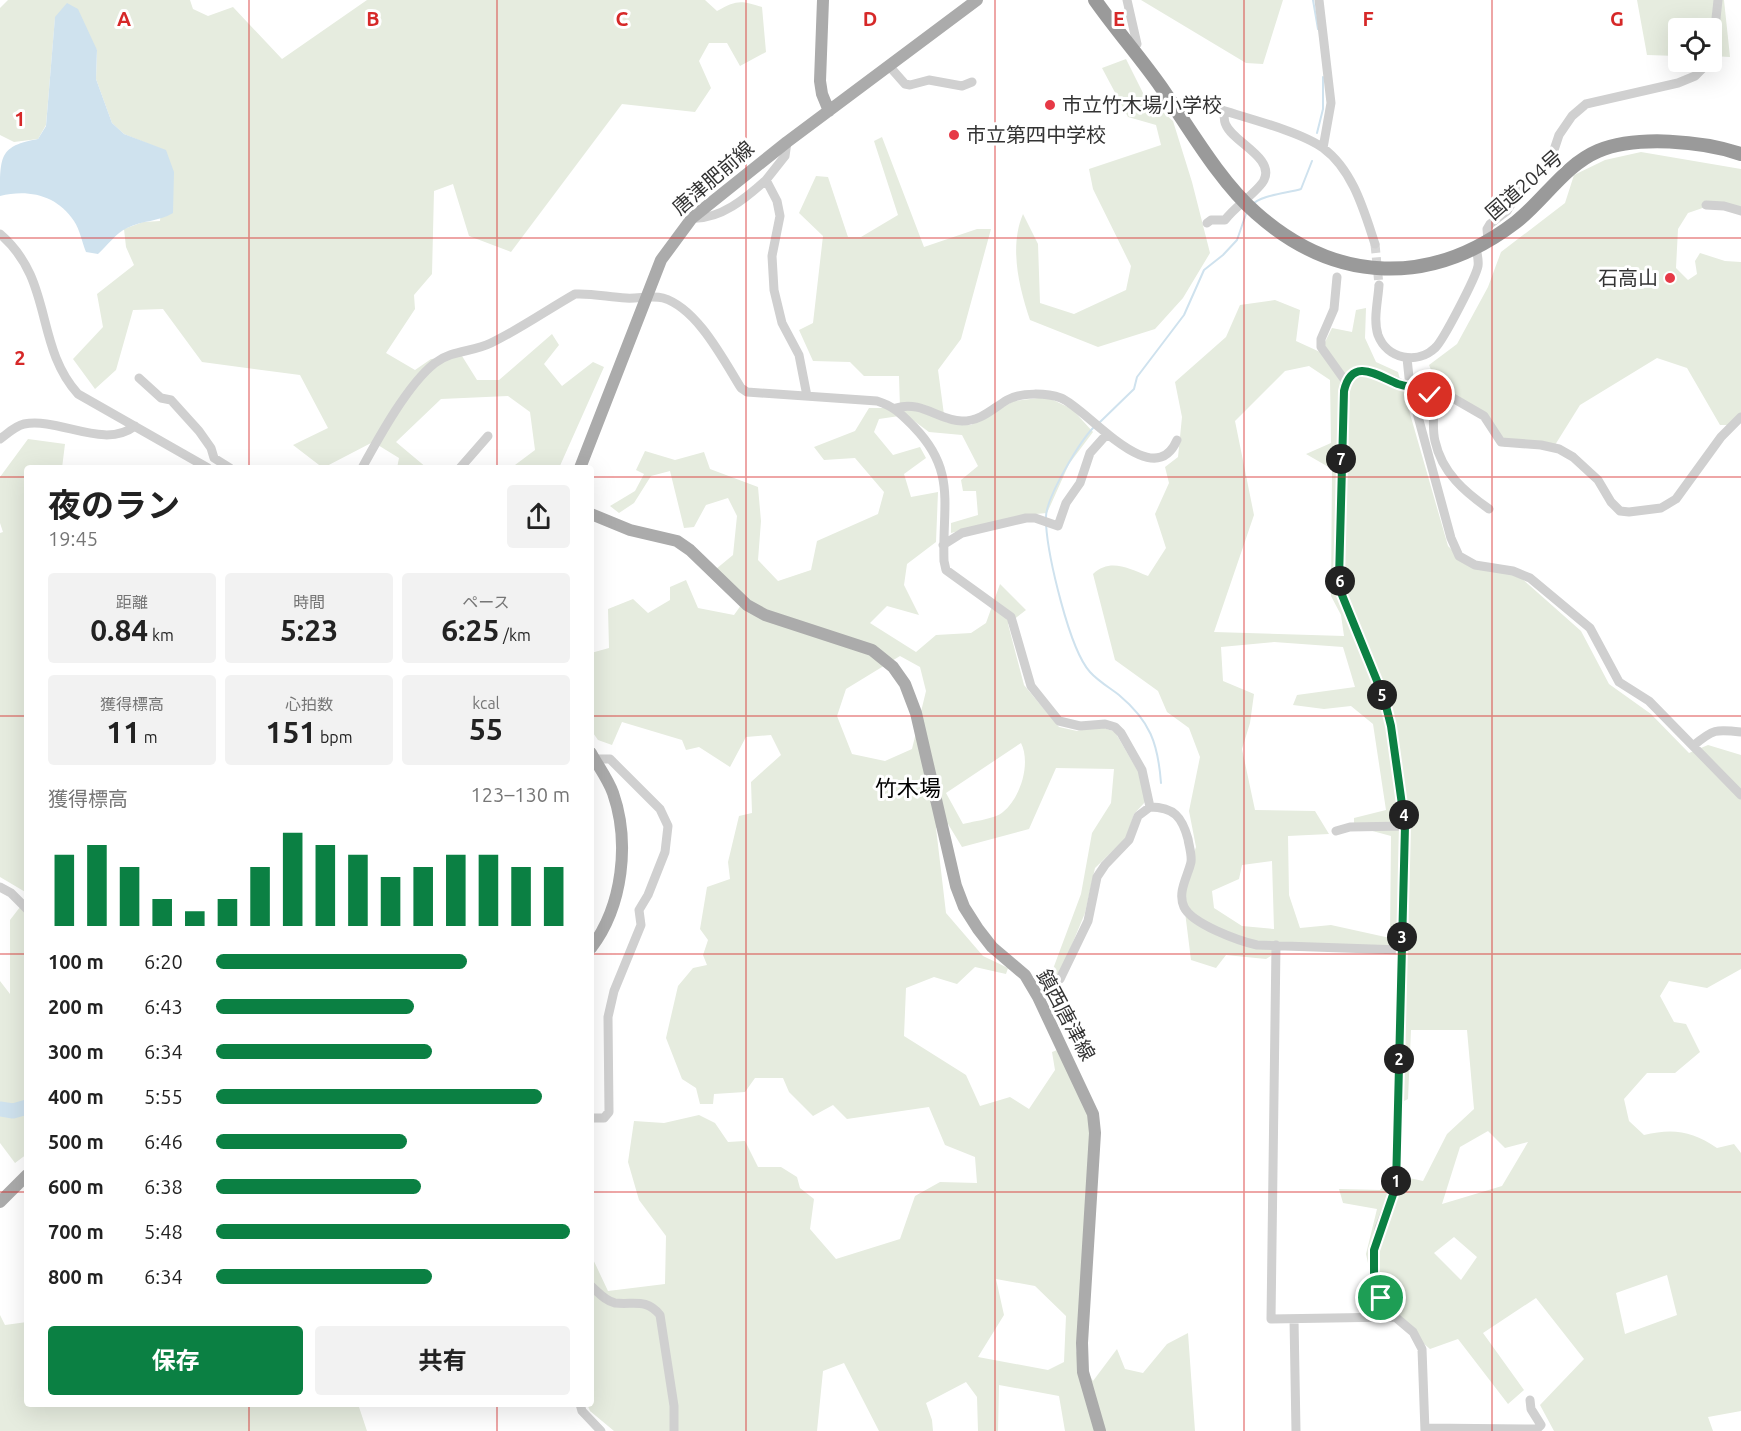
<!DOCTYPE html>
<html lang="ja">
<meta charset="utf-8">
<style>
:root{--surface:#fff;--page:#f2f2f2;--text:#222;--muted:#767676;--accent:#0b8043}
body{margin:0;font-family:Ubuntu,"Noto Sans JP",sans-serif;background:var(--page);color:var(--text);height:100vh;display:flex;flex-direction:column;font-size:22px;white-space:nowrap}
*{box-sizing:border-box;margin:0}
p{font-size:20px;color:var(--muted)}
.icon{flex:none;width:33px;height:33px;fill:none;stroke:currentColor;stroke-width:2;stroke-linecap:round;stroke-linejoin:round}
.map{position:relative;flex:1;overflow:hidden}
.side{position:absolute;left:24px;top:465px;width:570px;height:942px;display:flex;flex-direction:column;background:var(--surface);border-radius:6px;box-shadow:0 6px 24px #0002}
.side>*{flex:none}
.controls{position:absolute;left:1668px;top:18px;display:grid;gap:12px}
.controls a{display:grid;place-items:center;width:54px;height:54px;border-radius:6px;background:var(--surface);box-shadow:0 6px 24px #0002;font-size:30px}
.pin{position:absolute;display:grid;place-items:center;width:51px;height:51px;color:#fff;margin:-26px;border:3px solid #fff;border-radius:50%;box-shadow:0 2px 6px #0007}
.km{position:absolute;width:30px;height:30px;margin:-15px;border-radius:50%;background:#222;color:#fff;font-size:16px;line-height:30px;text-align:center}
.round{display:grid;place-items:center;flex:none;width:63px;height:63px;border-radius:6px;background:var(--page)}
.head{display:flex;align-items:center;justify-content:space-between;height:102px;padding:0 24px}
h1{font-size:33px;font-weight:700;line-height:45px}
.metrics{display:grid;grid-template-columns:repeat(3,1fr);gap:9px;height:102px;padding:6px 24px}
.metrics div{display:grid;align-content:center;border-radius:6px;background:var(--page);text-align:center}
.metrics b{font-size:30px;font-weight:700}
.metrics small{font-size:16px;font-weight:400}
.metrics p{font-size:16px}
.chart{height:168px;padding:12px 24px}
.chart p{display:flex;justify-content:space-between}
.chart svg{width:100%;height:108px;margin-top:6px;stroke:var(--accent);stroke-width:6}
.action{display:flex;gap:12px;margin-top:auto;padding:12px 24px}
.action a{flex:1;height:69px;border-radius:6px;background:var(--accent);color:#fff;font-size:24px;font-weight:700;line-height:69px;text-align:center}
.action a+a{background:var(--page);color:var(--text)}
ul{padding:0 24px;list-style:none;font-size:20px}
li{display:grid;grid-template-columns:96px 72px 1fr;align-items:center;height:45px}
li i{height:15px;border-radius:8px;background:var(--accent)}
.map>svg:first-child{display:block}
.green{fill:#e6ecdf;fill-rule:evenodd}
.water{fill:#cfe2ee}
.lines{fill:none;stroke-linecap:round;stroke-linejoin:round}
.stream{stroke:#cfe2ee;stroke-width:2}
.river{stroke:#cfe2ee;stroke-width:15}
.minor-tunnel{stroke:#d6d6d6;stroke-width:9;stroke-dasharray:9 4.5;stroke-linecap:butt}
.minor{stroke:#d0d0d0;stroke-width:9}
.major{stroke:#ababab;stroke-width:12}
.highway{stroke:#9a9a9a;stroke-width:14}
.route-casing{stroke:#fff;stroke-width:12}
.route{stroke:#0b8043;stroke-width:8}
.grid{fill:none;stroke:#d62828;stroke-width:1.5;stroke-opacity:0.55}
.poi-dot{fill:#e63946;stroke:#fff;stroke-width:2}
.labels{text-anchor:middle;stroke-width:6;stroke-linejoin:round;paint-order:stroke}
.poi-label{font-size:20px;fill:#333;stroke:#fff;text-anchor:start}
.street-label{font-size:20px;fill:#333;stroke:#fff}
.quarter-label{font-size:22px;fill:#000;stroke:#fff}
.grid-label{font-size:20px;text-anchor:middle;font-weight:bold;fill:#d62828;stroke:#fff;stroke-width:6;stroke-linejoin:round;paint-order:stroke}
</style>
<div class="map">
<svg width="1741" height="1431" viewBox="0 0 1741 1431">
<rect width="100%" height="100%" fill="#fff"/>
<path class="green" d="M 8,0 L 190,0 L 193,9 L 208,16 L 233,7 L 282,59 L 367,0 L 705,0 L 717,11 C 737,0 740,0 762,7 L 766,52 L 740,66 L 727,43 L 709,43 L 699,61 L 711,88 L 695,112 L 622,104 L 511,252 L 469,236 L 453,184 L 434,191 L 432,274 L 414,295 L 415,309 L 386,353 L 415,370 L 431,359 L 462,356 L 477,380 L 499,380 L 552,334 L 559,345 L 544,364 L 562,386 L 593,362 L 604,367 L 559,468 L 511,468 L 535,450 L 530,412 L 508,396 L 441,399 L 396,442 L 427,468 L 397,468 L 399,458 L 373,442 L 323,468 L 293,445 L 328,428 L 300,375 L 202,362 L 163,309 L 133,310 L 116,370 L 95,389 L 73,359 L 103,327 L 97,294 L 134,265 L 126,247 L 124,229 L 143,222 L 160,221 L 166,151 L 124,134 L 112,123 L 96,79 L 97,50 L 55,18 L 46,125 L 38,139 L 14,142 L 0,135 L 0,8 Z
M 1141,0 L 1283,0 L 1263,64 L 1246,63 Z
M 1637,0 L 1724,0 L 1730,57 L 1712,56 L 1712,28 L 1678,28 L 1678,56 L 1647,55 Z
M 1126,59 L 1144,95 L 1173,121 L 1192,182 L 1210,253 L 1183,298 L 1155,329 L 1098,347 L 1030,320 C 1019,287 1009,247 1023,214 L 1038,244 L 1040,303 L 1074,314 L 1126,290 L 1131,266 L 1093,189 L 1089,169 L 1161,145 L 1156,125 L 1128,117 L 1102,68 Z
M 882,137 L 924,247 L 977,229 L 991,229 L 961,339 L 938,370 L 945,422 L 971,425 L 1014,401 L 1047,397 L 1072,409 L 1093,432 L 1069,464 L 1047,513 L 1025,515 L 951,533 L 951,523 L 978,515 L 976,491 L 963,491 L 961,480 L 978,466 L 962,435 L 929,432 L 906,415 L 879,419 L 874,432 L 893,455 L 920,447 L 926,458 L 904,474 L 911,497 L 938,492 L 936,542 L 907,564 L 904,585 L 919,615 L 887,606 L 870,623 L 916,652 L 936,635 L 971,633 L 986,623 L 1000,584 L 1026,610 L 1008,624 L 1024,685 L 1059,727 L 1077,731 L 1099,726 L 1115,732 L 1139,773 L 1145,802 L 1134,814 L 1126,838 L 1095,868 L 1085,913 L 1059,976 L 1050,977 L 1081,894 L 1092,833 L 1111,803 L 1114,769 L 1056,768 L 1029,829 L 962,847 L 948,824 L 936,828 L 946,913 L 983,956 L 1008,968 L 1006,974 L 975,967 L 957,984 L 934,977 L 906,988 L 904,1036 L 966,1075 L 980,1106 L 1010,1097 L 1029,1109 L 1055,1070 L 1052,1052 L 1060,1049 L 1088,1108 L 1091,1138 L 1076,1351 L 1093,1381 L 1117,1349 L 1125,1369 L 1143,1373 L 1167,1344 L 1188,1333 L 1195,1431 L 1065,1431 L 1059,1396 L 999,1385 L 998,1431 L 978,1431 L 977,1397 L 966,1382 L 926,1403 L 932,1420 L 933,1431 L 879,1431 L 844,1363 L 823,1371 L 817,1431 L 614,1431 L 590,1411 L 587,1404 L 591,1404 L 591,1255 L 608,1291 L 665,1284 L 666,1236 L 639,1200 L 628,1162 L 634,1121 L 664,1123 L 699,1115 L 715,1123 L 728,1142 L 745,1141 L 758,1167 L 781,1167 L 797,1177 L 800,1188 L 814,1199 L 810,1229 L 836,1259 L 900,1239 L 915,1196 L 940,1182 L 977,1183 L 975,1157 L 945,1145 L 929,1107 L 847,1119 L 833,1105 L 813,1116 L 789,1092 L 783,1078 L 755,1078 L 745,1092 L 714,1094 L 713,1104 L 700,1104 L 696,1088 L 682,1079 L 666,1038 L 678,986 L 693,968 L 707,965 L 703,955 L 708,940 L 700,929 L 707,887 L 730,879 L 728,862 L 739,816 L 752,813 L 751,782 L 781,755 L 771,735 L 746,737 L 730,767 L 699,747 L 686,750 L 682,740 L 622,722 L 612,745 L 598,740 L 591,730 L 591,653 L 609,648 L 608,609 L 633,599 L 648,613 L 670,600 L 670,587 L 686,580 L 698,608 L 734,615 L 744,601 L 716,569 L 733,555 L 737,516 L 728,498 L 706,505 L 694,527 L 684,528 L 670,471 L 651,476 L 634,503 L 619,513 L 610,506 L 635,491 L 644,474 L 636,470 L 645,451 L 675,460 L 704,452 L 710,469 L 758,487 L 761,521 L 758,560 L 778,581 L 811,570 L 817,541 L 878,514 L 884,492 L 855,458 L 824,460 L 814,447 L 855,431 L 869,408 L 900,408 L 899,376 L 864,376 L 850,362 L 813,361 L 799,330 L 813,323 L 823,236 L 799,213 L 816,176 L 828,177 L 848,237 L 861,237 L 898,215 L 874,141 ZM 900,656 L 920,667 L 926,691 L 912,749 L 885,761 L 852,754 L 837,716 L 846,689 ZM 1021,743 C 1031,763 1021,797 1003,812 C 995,819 974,821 963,824 L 946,793 ZM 996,1279 L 1035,1286 L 1066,1316 L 1064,1362 L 1048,1370 L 978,1357 L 1004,1315 Z
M 1641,152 L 1741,169 L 1741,210 L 1720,202 L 1688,213 L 1678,229 L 1676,268 L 1688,280 L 1697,274 L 1695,261 L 1700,253 L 1725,261 L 1741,262 L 1741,416 L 1733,425 L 1720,425 L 1687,368 L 1657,358 L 1580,405 L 1555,445 L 1504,447 L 1487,415 L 1437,384 L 1429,365 L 1457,344 L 1488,287 L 1501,252 L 1565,203 L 1574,175 L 1605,160 Z
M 1275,300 L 1300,310 L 1296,341 L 1320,352 L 1332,328 L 1352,332 L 1356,310 L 1366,308 L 1365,338 L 1376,362 L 1398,372 L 1448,546 L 1468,566 L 1519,576 L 1581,631 L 1609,684 L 1651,714 L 1689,753 L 1708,745 L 1741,755 L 1741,969 L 1707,988 L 1669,981 L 1660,996 L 1674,1022 L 1686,1024 L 1700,1052 L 1675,1073 L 1647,1073 L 1624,1099 L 1629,1121 L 1644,1135 C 1673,1128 1692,1131 1717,1148 L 1734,1144 L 1741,1153 L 1741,1411 L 1708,1417 L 1713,1431 L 1554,1431 L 1540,1405 L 1584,1359 L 1536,1298 L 1483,1333 L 1524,1390 L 1508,1404 L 1458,1339 L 1430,1349 L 1377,1304 L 1366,1254 L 1377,1209 L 1343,1203 L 1339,1189 L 1380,1190 C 1393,1175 1404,1177 1423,1181 L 1447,1134 L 1474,1109 L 1467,1030 L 1411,1030 L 1408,1099 L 1402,1102 L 1404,950 L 1289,945 L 1266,959 L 1226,955 L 1216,968 L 1191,960 L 1182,888 L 1196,847 L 1189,811 L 1200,757 L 1189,728 L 1167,712 L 1158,691 L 1115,660 L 1093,574 C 1110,558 1128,568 1148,576 L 1166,548 L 1155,514 L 1169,483 L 1165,467 L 1178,457 L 1182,417 L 1175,382 L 1226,337 L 1240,305 ZM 1309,366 L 1330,380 L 1331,443 L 1306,454 L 1332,469 L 1331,596 L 1341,615 L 1344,636 L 1214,632 L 1254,515 L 1235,421 L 1285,371 ZM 1274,642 L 1343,647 L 1355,687 L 1297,695 L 1293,705 L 1324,709 L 1351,706 L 1373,724 L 1386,810 L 1354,818 L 1354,826 L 1391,836 L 1390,938 L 1331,925 L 1300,928 L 1289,895 L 1288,836 L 1329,834 L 1315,811 L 1255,810 L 1242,749 L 1250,723 L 1254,694 L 1223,681 L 1221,647 ZM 1272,861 L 1274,929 L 1242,926 L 1214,908 L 1212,891 L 1239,879 L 1242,865 ZM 1488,1131 L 1505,1148 L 1528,1142 L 1502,1186 L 1442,1204 L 1460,1147 ZM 1454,1237 L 1477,1257 L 1461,1280 L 1434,1253 ZM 1667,1275 L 1677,1315 L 1625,1334 L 1616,1293 Z
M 28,439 L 65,444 L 62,468 L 27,468 L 27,893 L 0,877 L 0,533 L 3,532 L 0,523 L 0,477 Z
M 27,898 L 27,1154 L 15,1163 L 0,1143 L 0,981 L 10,994 L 10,920 Z
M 0,1315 L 5,1325 L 27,1322 L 27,1404 L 163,1407 L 163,1404 L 358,1404 L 367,1431 L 0,1431 Z"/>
<path class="water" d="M 67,3 L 78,9 L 97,50 L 96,79 L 112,123 L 124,134 L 166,150 L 174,172 L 173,213 C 158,222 143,220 127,228 C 116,233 107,246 98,254 L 86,252 C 82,242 80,230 74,221 C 57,195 28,189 0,196 C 0,155 0,146 38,139 L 46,126 L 55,17 Z"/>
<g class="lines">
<path class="stream" d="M 1313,0 L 1318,29
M 1317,133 L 1323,109 L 1323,77
M 1252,205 C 1260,195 1288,193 1301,189 L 1312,161
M 1099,423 L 1134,389 L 1137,377 L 1184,315 L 1204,270 L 1223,255 L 1237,240 L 1247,211
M 1046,518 C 1045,499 1080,441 1094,427
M 1046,524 C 1048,556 1069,649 1090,672 C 1098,681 1110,688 1119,695 C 1150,721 1158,743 1161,783"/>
<path class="river" d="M 0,1109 L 13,1111 L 27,1107"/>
<path class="minor-tunnel" d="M 1375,244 L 1379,285"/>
<path class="minor" d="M 1127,0 L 1137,44 L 1130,49
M 1319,0 L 1331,103 L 1323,148
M 1712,56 L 1718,0
M 890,67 L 905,84 L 910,85 L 929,80 L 962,86 L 972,82
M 1174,105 L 1187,102 L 1203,104 C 1234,115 1299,130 1323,148 C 1353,170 1364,211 1375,244
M 787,142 L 785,156 L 766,180 L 777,201 L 780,216 L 772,256 L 774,290 L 782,323 L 799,355 L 807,396
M 1706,205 L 1724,206 L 1741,211
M 692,218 C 720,220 746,198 766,180
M 1207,223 L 1211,220 L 1225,220 C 1234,207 1259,191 1264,180 C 1275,158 1233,142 1226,125 C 1224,122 1224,116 1224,112
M 0,234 C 54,280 34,345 78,394 L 208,468
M 1488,241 L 1487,229 L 1490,224 L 1507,211 L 1521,188 L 1550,162 L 1559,135 L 1572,116 L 1586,104 L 1678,83 L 1695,76 L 1709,62
M 1337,277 L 1334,309 L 1321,339 L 1321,347 L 1346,382
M 1379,285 C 1378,301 1373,320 1378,335 C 1387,359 1417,365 1435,348 C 1443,341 1476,277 1478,266 C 1479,260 1477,254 1476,248
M 1407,358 L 1410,387 L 1451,538 L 1459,556 L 1475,565 L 1513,571 L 1530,578 L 1590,628 L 1619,682 L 1649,701 L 1741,795
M 139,378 L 161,398 L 171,400 L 199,431 L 211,448 L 214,458 L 230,468
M 1423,389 C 1440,404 1430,421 1435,441 C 1442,473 1465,492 1489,509
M 896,408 C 922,400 939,421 962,421 C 981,421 992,409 1007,400 C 1021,392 1047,393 1061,398 C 1087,408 1153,495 1177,440
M 0,439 C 7,434 15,426 24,424 C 59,417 104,450 135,426
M 362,468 C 379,437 408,384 435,363 C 452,350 473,352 491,343 C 520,329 547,310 575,294 C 592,293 608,297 626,298 C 637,299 652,295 663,298 C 697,308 723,359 741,388 L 747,392 L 877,401 C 894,406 902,415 914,427 C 957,471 942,505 944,561 L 946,570 L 1011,617 L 1031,686 L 1059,721 L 1080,726 L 1105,724 L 1115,727 L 1121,733 L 1142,770 L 1150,807
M 460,468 L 488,436
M 943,545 L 962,533 L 1026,518 L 1035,518 L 1058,526 L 1066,503 L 1080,483 L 1090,453 L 1107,434
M 1693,746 C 1713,729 1716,729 1741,732
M 1336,831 L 1350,827 L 1405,826
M 0,887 L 11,893 L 27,909
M 1276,945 L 1271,1319 L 1394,1317
M 1038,997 L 1060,979 L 1088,921 L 1097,877 L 1105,865 L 1129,840 L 1138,816 L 1150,807 C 1174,807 1182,817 1188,839 C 1189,846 1192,854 1191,862 C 1188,876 1177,892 1184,907 C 1192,924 1239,941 1257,945 L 1401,950
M 591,1118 L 604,1118 L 609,1112 L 608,1017 L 614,991 L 641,925 L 639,910 L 648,895 L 665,852 L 668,826 L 660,809 L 610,759 L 595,759
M 591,1286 C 598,1292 605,1301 615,1303 C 634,1305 646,1298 660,1315 L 674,1406 L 674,1431
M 1294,1319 L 1296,1431
M 580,1404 L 582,1411 L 601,1431
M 1425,1428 L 1537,1429 L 1541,1425 L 1531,1409 L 1530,1400
M 1425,1431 L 1422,1349 L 1413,1332 L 1387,1310 L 1374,1277 L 1373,1263 L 1379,1228 L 1396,1186 L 1405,826 L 1391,726 L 1384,698 L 1342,595 L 1339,579 L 1341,456 L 1346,382 L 1353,374 L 1369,371 L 1410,387 L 1439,390 L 1484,416 L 1501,442 L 1541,445 L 1559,449 L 1573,457 L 1598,480 L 1611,502 L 1620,511 L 1629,512 L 1661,508 L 1676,499 L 1721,437 L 1741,417"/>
<path class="major" d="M 823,0 L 820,81 L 822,94 L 829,111
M 580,468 L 661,260 L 692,218 L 787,142 L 977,0
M 591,514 L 630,530 L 677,541 L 690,550 L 747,605 L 765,615 L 872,650 L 893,667 L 905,684 L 916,713 L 956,886 L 964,907 L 978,929 L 992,947 L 1025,975 L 1038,997 L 1093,1114 L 1095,1133 L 1082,1343 L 1083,1372 L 1100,1431
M 591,753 C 598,766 608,779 613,793 C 630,842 623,906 591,948
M 0,1202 L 27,1175"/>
<path class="highway" d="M 1095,0 C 1116,30 1140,57 1161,87 C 1188,126 1220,182 1256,213 C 1336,284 1431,287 1516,222 C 1544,200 1565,165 1598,151 C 1637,135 1702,141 1741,154"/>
</g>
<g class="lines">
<g class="route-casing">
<path id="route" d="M 1381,1298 L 1374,1277 L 1374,1250 L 1396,1186 L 1405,826 L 1391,726 L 1384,698 L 1342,595 L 1339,579 L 1344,391 C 1352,356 1378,376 1398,384 C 1410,388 1420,387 1430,395"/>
</g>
<use href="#route" class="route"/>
</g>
<path class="grid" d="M 249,0 L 249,468M 497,0 L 497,468M 746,0 L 746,1431M 995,0 L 995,1431M 1244,0 L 1244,1431M 1492,0 L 1492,1431M 0,238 L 1741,238M 0,477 L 27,477M 591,477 L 1741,477M 0,716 L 27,716M 591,716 L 1741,716M 0,954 L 27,954M 591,954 L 1741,954M 0,1192 L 27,1192M 591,1192 L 1741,1192M 249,1404 L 249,1431M 497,1404 L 497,1431"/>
<g class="poi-dot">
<circle cx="1050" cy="105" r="6"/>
<circle cx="954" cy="135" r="6"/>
<circle cx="1670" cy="278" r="6"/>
</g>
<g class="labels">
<g class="poi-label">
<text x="1062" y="112">市立竹木場小学校</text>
<text x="966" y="142">市立第四中学校</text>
<text x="1658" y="285" text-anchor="end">石高山</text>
</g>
<g class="street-label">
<text transform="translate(713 178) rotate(-41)" y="7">唐津肥前線</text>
<text transform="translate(1524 185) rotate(-41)" y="7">国道204号</text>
<text transform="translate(1066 1015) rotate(62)" y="7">鎮西唐津線</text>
</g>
<g class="quarter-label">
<text x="908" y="796">竹木場</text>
</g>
</g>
<g class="grid-label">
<text x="124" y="26">A</text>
<text x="373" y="26">B</text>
<text x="622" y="26">C</text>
<text x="870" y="26">D</text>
<text x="1119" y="26">E</text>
<text x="1368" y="26">F</text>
<text x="1617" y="26">G</text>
<text x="20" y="126">1</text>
<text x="20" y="365">2</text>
</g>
</svg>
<div class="controls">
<a><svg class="icon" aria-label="locate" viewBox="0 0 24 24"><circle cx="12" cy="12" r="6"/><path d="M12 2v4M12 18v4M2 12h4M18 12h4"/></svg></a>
</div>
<div class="pin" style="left:1381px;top:1298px;background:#1e9e55"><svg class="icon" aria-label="arrive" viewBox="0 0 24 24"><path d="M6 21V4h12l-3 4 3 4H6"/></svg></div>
<div class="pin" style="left:1430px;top:395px;background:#d93025"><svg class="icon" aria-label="check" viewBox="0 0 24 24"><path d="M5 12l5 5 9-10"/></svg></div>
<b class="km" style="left:1396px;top:1181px">1</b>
<b class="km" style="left:1399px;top:1059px">2</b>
<b class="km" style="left:1402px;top:937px">3</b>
<b class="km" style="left:1404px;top:815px">4</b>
<b class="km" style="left:1382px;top:695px">5</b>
<b class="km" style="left:1340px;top:581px">6</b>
<b class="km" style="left:1341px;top:459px">7</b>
<section class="side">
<div class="head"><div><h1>夜のラン</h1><p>19:45</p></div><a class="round"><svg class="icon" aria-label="share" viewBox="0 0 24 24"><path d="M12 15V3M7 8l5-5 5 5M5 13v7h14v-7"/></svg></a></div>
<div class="metrics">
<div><p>距離</p><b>0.84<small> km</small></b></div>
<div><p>時間</p><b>5:23</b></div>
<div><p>ペース</p><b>6:25<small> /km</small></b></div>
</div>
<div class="metrics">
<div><p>獲得標高</p><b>11<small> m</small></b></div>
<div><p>心拍数</p><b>151<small> bpm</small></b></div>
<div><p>kcal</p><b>55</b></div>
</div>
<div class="chart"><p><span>獲得標高</span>123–130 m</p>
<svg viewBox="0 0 160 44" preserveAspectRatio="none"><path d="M5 44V15M15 44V11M25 44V20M35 44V33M45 44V38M55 44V33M65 44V20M75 44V6M85 44V11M95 44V15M105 44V24M115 44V20M125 44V15M135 44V15M145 44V20M155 44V20"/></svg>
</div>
<ul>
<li><b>100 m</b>6:20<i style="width:71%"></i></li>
<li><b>200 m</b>6:43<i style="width:56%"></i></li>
<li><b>300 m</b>6:34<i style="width:61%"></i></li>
<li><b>400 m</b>5:55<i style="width:92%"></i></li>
<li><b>500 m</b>6:46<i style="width:54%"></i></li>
<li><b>600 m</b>6:38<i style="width:58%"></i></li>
<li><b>700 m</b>5:48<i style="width:100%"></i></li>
<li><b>800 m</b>6:34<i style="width:61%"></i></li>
</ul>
<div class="action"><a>保存</a><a>共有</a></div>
</section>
</div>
